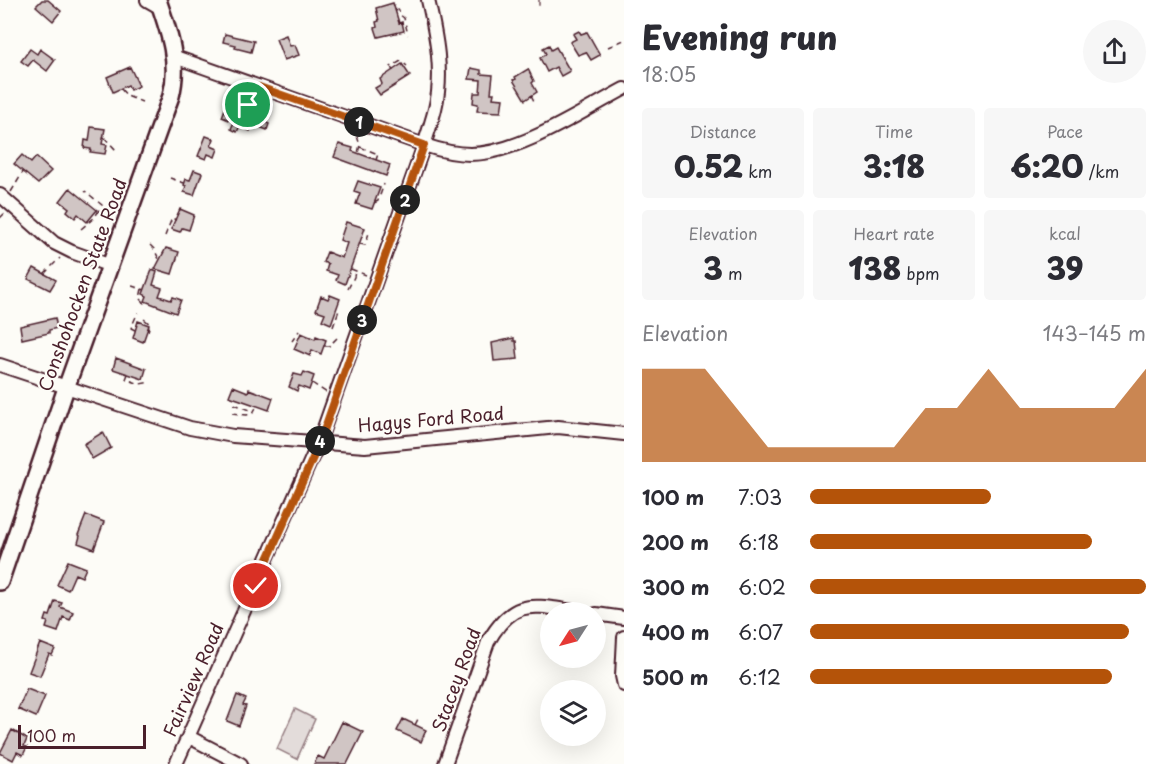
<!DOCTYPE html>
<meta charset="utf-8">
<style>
:root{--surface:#fff;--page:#f7f7f7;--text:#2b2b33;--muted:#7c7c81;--accent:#b45309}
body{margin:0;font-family:"Playpen Sans",sans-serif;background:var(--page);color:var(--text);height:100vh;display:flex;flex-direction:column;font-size:22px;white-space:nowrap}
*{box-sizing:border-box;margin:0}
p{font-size:20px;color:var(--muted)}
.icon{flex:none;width:33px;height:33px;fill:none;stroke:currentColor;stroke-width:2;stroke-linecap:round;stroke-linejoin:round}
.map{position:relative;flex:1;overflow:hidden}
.sheet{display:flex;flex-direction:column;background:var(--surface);width:540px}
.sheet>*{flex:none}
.needle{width:39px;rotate:234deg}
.controls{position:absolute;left:540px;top:602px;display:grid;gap:12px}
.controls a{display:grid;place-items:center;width:66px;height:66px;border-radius:50%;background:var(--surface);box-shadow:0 6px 24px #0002;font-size:30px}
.scale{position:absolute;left:18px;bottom:15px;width:128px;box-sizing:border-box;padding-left:6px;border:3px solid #4a1f2b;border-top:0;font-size:16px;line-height:21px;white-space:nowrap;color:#4a1f2b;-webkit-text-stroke:4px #fdfcf7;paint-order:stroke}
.pin{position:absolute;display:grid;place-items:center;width:51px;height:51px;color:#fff;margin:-26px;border:3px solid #fff;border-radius:50%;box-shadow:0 2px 6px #0007}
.km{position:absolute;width:30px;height:30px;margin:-15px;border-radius:50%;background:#222;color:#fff;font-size:16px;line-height:30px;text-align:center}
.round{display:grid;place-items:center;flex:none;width:63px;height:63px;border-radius:32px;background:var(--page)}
.overview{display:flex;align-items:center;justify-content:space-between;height:102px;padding:0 18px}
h1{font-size:33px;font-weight:800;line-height:45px}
.figures{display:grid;grid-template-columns:repeat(3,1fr);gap:9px;height:102px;padding:6px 18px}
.figures div{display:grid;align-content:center;border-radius:6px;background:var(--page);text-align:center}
.figures b{font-size:30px;font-weight:800}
.figures small{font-size:16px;font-weight:400}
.figures p{font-size:16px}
.chart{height:168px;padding:12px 18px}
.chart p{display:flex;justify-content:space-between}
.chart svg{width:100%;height:108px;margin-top:6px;fill:var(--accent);opacity:.7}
ul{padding:0 18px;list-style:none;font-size:20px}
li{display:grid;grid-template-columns:96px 72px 1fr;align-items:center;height:45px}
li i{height:15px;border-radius:8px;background:var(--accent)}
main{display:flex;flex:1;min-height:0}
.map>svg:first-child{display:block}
.green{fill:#e3dcda;stroke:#967e82;stroke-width:1.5}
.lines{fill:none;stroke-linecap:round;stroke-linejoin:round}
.stream{stroke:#91777b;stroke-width:2}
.building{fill:#d0c5c4;stroke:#4a1f2b;stroke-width:1.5}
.minor-casing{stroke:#4a1f2b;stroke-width:16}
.major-casing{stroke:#4a1f2b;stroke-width:20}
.path{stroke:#4a1f2b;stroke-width:1.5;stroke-dasharray:6 4.5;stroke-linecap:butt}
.minor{stroke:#fdfcf7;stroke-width:12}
.major{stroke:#fdfcf7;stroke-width:15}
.route-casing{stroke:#fff;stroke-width:12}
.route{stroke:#b45309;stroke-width:8}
.labels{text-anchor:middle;stroke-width:4.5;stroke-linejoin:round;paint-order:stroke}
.street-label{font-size:18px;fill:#4a1f2b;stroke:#fdfcf7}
</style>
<main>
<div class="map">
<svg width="624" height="764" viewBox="0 0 624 764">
<rect width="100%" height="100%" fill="#fdfcf7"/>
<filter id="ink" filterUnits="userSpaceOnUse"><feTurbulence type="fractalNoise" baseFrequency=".0167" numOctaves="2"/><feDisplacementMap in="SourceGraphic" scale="12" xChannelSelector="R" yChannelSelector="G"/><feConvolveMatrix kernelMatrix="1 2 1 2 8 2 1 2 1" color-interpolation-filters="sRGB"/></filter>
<g filter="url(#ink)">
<path class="green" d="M 295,709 L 315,719 L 297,759 L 277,749 Z"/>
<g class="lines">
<path class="stream" d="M 539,5 L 539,0"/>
</g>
<path class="building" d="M 42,0 L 48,0 L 61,11 L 53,21 L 36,6 Z
M 393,3 L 399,23 L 402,22 L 404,31 L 378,37 L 375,28 L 377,27 L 376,22 L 379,21 L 376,8 Z
M 579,31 L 581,34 L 587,32 L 600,55 L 591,60 L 586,52 L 578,55 L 570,42 L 576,39 L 573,34 Z
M 225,34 L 254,41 L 251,52 L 235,48 L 236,45 L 223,42 Z
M 286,35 L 290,46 L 295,45 L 299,55 L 284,60 L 276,39 Z
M 549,45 L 551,50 L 556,47 L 570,71 L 561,76 L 556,67 L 547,72 L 540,58 L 546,54 L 543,48 Z
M 30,49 L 37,54 L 40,49 L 55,60 L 47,71 L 33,60 L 28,66 L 21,61 Z
M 402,64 L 410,76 L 380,95 L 375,88 L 382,84 L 380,79 Z
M 130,67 L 139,86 L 130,90 L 128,85 L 113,92 L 107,77 Z
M 471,68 L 481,70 L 481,74 L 493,75 L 491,93 L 494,93 L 493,98 L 503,99 L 501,112 L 477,111 L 478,104 L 473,103 L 474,93 L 480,93 L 481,80 L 469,79 Z
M 528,69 L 534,81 L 532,83 L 537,92 L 525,100 L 513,80 L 516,79 L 515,77 Z
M 226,106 L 269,124 L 267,130 L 252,124 L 250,131 L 240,126 L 237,132 L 231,129 L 234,122 L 222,117 Z
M 91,127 L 105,129 L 102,144 L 107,145 L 105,154 L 90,152 L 91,149 L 84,148 L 85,140 L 89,141 Z
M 206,136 L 214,139 L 211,146 L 218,149 L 215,157 L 208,154 L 206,159 L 198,156 Z
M 339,144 L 353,148 L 352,151 L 390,165 L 386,176 L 334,157 Z
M 22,155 L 31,163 L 36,157 L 51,171 L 38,184 L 14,164 Z
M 194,170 L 202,173 L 194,195 L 184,192 L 186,186 L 184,185 L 186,179 L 190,180 Z
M 358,181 L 380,188 L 372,209 L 356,204 L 360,193 L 354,191 Z
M 70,188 L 97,210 L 87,222 L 78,214 L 75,218 L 67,211 L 69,208 L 60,201 Z
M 180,209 L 194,215 L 189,230 L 182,228 L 180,232 L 171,229 Z
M 346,222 L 365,228 L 345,284 L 336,280 L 338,275 L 326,271 L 328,264 L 323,262 L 327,252 L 342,258 L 347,243 L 340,240 Z
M 166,248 L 179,252 L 172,274 L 155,269 Z
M 34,268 L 56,280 L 50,290 L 28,279 Z
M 152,270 L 157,272 L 153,285 L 162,288 L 159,296 L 171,300 L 173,297 L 181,300 L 176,313 L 145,301 L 147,296 L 143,294 Z
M 330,295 L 340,299 L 331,324 L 322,320 L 325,313 L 316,310 L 321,296 L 328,299 Z
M 55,318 L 57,328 L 49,330 L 49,333 L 22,339 L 20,326 Z
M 138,321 L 149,325 L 143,342 L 133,338 Z
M 301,333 L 315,339 L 316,336 L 326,340 L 321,354 L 312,350 L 310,356 L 294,349 Z
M 514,338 L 514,341 L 516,341 L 518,359 L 494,361 L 492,343 Z
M 116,358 L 146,369 L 143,379 L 113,369 Z
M 304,372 L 314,376 L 309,390 L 299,386 L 297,391 L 289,387 L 294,374 L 302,376 Z
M 233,386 L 248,392 L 249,389 L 273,398 L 269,410 L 229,396 Z
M 103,432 L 111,448 L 92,459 L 84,444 Z
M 86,515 L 104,522 L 94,549 L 78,543 L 80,536 L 78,535 Z
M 68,561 L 86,568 L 82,577 L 75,574 L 68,590 L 57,585 Z
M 55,601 L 62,603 L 60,607 L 73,612 L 70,620 L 63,617 L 58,632 L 46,628 L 48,622 L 45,621 L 47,615 L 50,616 Z
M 40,643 L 55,649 L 52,655 L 49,654 L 40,676 L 29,672 Z
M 27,689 L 45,696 L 36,717 L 18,709 Z
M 237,695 L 246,699 L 243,705 L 246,706 L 239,726 L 227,721 Z
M 403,719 L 426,730 L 421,742 L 397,731 Z
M 342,722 L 363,732 L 347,764 L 314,764 L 318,756 L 324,759 Z
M 12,730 L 27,739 L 24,746 L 27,747 L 23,755 L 17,752 L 13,760 L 0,753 Z"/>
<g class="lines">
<g class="minor-casing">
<path id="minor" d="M 147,0 L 161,8
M 175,57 L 424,145 C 439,150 454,154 470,154 C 518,154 581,112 624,89
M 0,195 L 54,243 L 72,252 L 111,266
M 0,365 L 190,428 L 233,436 L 365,446 L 558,427 L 624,434
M 596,614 L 624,618
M 624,637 L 622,676 L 624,685
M 189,737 L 241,764
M 176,764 L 319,442 L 424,145 C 428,133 432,121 435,109 C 444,73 436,35 428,0
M 445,764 L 488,642 C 514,596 534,606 580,612"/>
</g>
<g class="major-casing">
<path id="major" d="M 0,582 L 66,388 L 171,96 C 180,62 169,32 158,0"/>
</g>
<path class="path" d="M 395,11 L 399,10 L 400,15 L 404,18 L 408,35
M 608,47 L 624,40
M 393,71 L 391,67 L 401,61 L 407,66
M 121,89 L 127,96 L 142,102
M 531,95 L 535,103
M 244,114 L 248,105 L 256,96
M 357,136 L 360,145 L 358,153
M 104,137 L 116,150
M 360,147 L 378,154 L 376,160
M 170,178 L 184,183
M 11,192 L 23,172
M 374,203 L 378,201 L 384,184
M 0,218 L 5,213
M 81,229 L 95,217 L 102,205 L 85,191
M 165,236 L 172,218 L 176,220
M 360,244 L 365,245 L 369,233
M 150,245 L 154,249 L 160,261
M 351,269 L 366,275
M 44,274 L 60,258
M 132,286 L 145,290
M 142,289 L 140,298 L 144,302 L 143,307
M 348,289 L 354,277 L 355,271
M 144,319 L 150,324 L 148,331
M 333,327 L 339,310 L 336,309
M 135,330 L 131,328 L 138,312
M 292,341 L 299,331
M 324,346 L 329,346 L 337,338
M 128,374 L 126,379 L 140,384 L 151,382
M 312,383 L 327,393
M 234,404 L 253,411
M 232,413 L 247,415 L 253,413 L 257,406
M 415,725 L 418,719"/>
<use href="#minor" class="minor"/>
<use href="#major" class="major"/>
</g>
</g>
<g class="lines" filter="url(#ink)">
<g class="route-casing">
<path id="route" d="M 248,105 L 255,98 L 259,87 L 424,145 L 320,442 L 256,586"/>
</g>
<use href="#route" class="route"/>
</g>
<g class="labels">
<g class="street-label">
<text transform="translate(83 285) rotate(-70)" y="6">Conshohocken State Road</text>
<text transform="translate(431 420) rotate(-5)" y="6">Hagys Ford Road</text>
<text transform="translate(194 680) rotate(-66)" y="6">Fairview Road</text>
<text transform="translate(457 680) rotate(-70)" y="6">Stacey Road</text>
</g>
</g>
</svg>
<div class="controls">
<a><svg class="needle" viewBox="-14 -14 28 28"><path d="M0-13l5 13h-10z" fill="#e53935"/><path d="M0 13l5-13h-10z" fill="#7c7c81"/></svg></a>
<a><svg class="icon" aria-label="layers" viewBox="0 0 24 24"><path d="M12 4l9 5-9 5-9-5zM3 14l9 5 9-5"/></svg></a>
</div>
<div class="scale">100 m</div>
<div class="pin" style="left:248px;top:105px;background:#1e9e55"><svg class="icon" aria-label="arrive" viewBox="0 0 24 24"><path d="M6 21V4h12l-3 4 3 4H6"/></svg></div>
<div class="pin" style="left:256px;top:586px;background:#d93025"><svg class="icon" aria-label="check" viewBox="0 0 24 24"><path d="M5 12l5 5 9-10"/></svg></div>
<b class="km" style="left:359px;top:122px">1</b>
<b class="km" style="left:405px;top:200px">2</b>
<b class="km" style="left:362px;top:320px">3</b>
<b class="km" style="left:320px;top:441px">4</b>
</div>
<section class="sheet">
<div class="overview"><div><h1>Evening run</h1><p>18:05</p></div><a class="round"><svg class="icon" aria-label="share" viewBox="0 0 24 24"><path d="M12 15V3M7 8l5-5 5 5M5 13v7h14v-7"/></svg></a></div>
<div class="figures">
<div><p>Distance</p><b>0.52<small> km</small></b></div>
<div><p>Time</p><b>3:18</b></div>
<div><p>Pace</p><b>6:20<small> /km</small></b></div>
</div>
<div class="figures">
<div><p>Elevation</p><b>3<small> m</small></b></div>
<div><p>Heart rate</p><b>138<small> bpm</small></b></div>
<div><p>kcal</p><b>39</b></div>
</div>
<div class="chart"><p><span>Elevation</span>143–145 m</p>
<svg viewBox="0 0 160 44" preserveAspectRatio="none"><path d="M0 44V6L10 6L20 6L30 22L40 38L50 38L60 38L70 38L80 38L90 22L100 22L110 6L120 22L130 22L140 22L150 22L160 6V44z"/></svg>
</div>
<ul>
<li><b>100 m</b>7:03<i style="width:54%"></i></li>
<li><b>200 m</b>6:18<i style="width:84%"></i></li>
<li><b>300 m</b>6:02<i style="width:100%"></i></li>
<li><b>400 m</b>6:07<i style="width:95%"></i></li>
<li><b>500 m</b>6:12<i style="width:90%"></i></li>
</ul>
</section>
</main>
